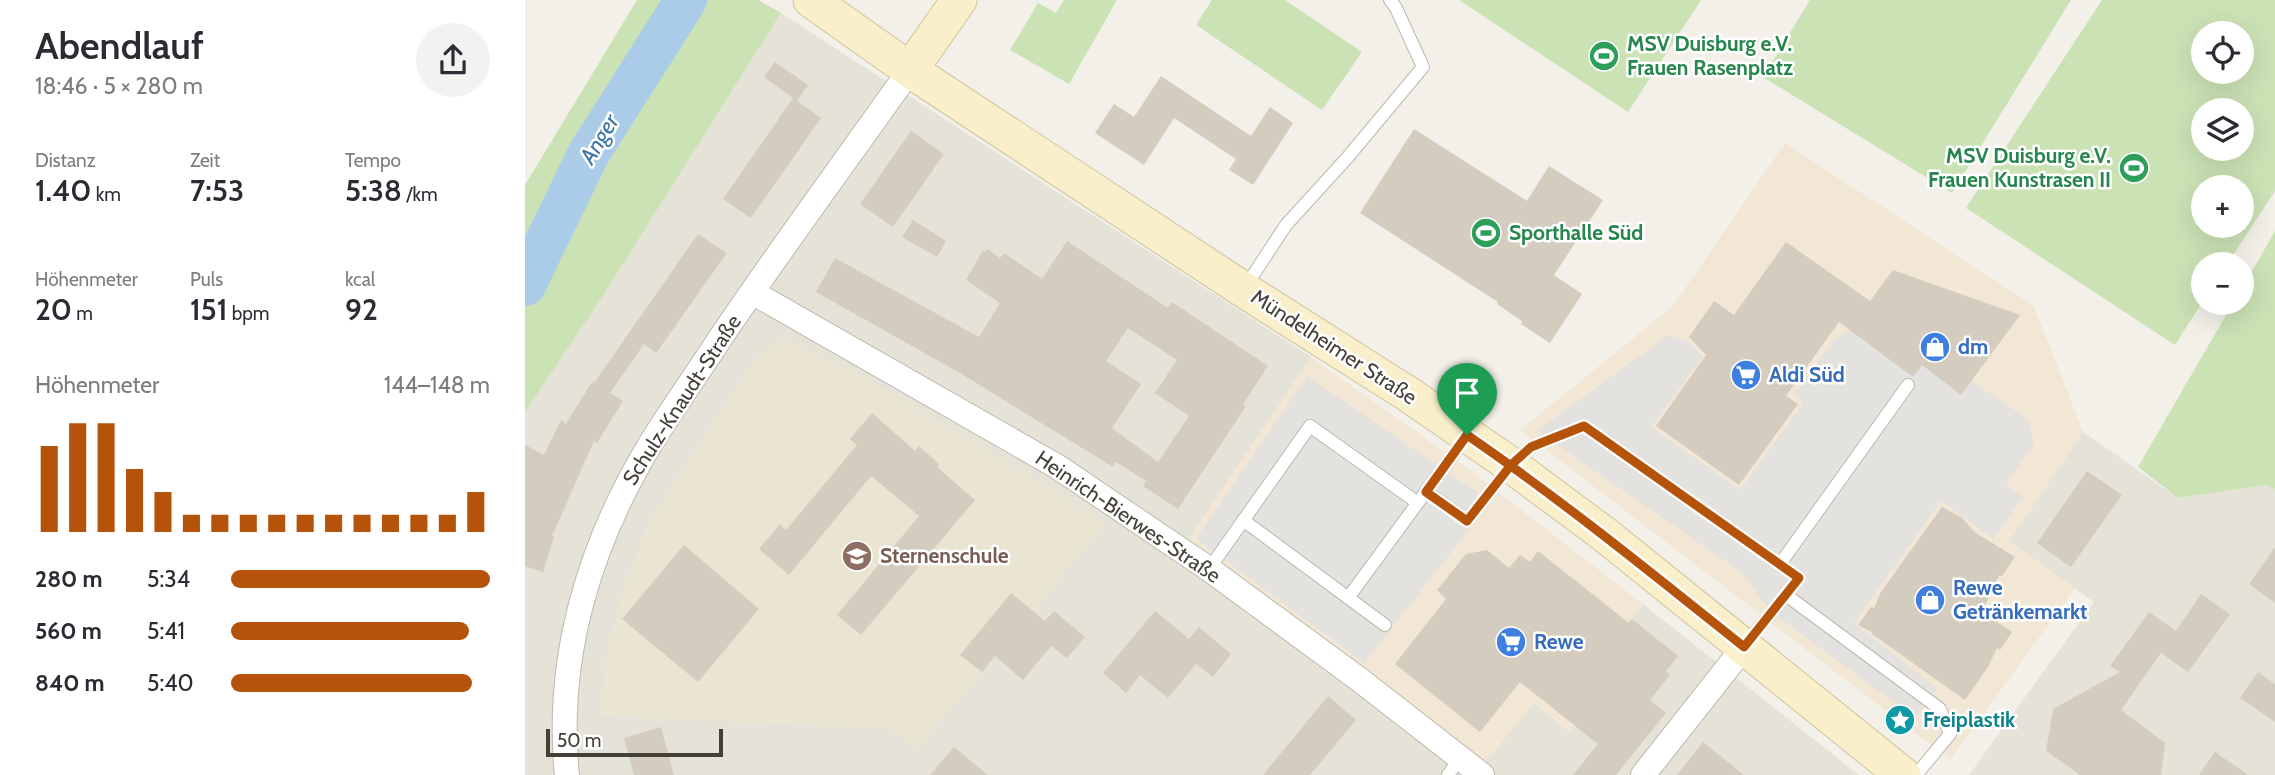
<!DOCTYPE html>
<html lang="de">
<meta charset="utf-8">
<style>
:root{--surface:#fff;--page:#f2f2f3;--text:#2b2b33;--muted:#7c7c81;--accent:#b45309}
body{margin:0;font-family:Cabin,sans-serif;background:var(--page);color:var(--text);height:100vh;display:flex;flex-direction:column;font-size:26px;white-space:nowrap}
*{box-sizing:border-box;margin:0}
p{font-size:23px;color:var(--muted)}
.icon{flex:none;width:38px;height:38px;fill:none;stroke:currentColor;stroke-width:2;stroke-linecap:round;stroke-linejoin:round}
.map{position:relative;flex:1;overflow:hidden}
.panel{display:flex;flex-direction:column;background:var(--surface);width:525px}
.panel>*{flex:none}
.buttons{position:absolute;left:1666px;top:21px;display:grid;gap:14px}
.buttons a{display:grid;place-items:center;width:63px;height:63px;border-radius:50%;background:var(--surface);box-shadow:0 7px 28px #0002;font-size:35px}
.scale{position:absolute;left:21px;bottom:18px;width:177px;box-sizing:border-box;padding-left:7px;border:4px solid #454037;border-top:0;font-size:19px;line-height:24px;white-space:nowrap;color:#454037;-webkit-text-stroke:5px #fff;paint-order:stroke}
.pin{position:absolute;display:grid;place-items:center;width:60px;height:60px;color:#fff;margin:-72px -30px;border-radius:50% 50% 50% 0;rotate:-45deg;box-shadow:0 0 7px #0007}
.pin .icon{rotate:45deg}
.round{display:grid;place-items:center;flex:none;width:74px;height:74px;border-radius:37px;background:var(--page)}
.headline{display:flex;align-items:center;justify-content:space-between;height:119px;padding:0 35px}
h1{font-size:38px;font-weight:600;line-height:52px}
.stats{display:grid;grid-template-columns:repeat(3,1fr);gap:10px;height:119px;padding:7px 35px}
.stats div{display:grid;align-content:center}
.stats b{font-size:30px;font-weight:600}
.stats small{font-size:19px;font-weight:400}
.stats p{font-size:19px}
.chart{height:196px;padding:14px 35px}
.chart p{display:flex;justify-content:space-between}
.chart svg{width:100%;height:126px;margin-top:7px;stroke:var(--accent);stroke-width:6}
ul{padding:0 35px;list-style:none;font-size:23px}
li{display:grid;grid-template-columns:112px 84px 1fr;align-items:center;height:52px}
li i{height:18px;border-radius:9px;background:var(--accent)}
main{display:flex;flex:1;min-height:0}
.map>svg:first-child{display:block}
.residential{fill:#e5e2d7}
.commercial{fill:#f2e7d5}
.education{fill:#eae5d3}
.green{fill:#cbe2b5;fill-rule:evenodd}
.parking{fill:#e4e2df}
.lines{fill:none;stroke-linecap:round;stroke-linejoin:round}
.river{stroke:#abcce8;stroke-width:42}
.building{fill:#d3ccbf;fill-rule:evenodd}
.lane-casing{stroke:#bdb8ac;stroke-width:14}
.street-casing{stroke:#bdb8ac;stroke-width:26}
.secondary-casing{stroke:#cdc49c;stroke-width:37}
.lane{stroke:#fff;stroke-width:12}
.street{stroke:#fff;stroke-width:24}
.secondary{stroke:#f9f0cb;stroke-width:35}
.route-casing{stroke:#fff;stroke-width:14}
.route{stroke:#b45309;stroke-width:9}
.labels{text-anchor:middle;stroke-width:5;stroke-linejoin:round;paint-order:stroke}
.leisure-label{font-size:21px;font-weight:bold;fill:#27864d;stroke:#fff;text-anchor:start}
.street-label{font-size:21px;fill:#454037;stroke:#fff}
.shop-label{font-size:21px;font-weight:bold;fill:#366cbe;stroke:#fff;text-anchor:start}
.education-label{font-size:21px;font-weight:bold;fill:#785e54;stroke:#fff;text-anchor:start}
.culture-label{font-size:21px;font-weight:bold;fill:#0d838f;stroke:#fff;text-anchor:start}
.water-label{font-size:23px;font-style:italic;fill:#3c73a5;stroke:#fff}
</style>
<main>
<section class="panel">
<div class="headline"><div><h1>Abendlauf</h1><p>18:46 · 5 × 280 m</p></div><a class="round"><svg class="icon" aria-label="share" viewBox="0 0 24 24"><path d="M12 15V3M7 8l5-5 5 5M5 13v7h14v-7"/></svg></a></div>
<div class="stats">
<div><p>Distanz</p><b>1.40<small> km</small></b></div>
<div><p>Zeit</p><b>7:53</b></div>
<div><p>Tempo</p><b>5:38<small> /km</small></b></div>
</div>
<div class="stats">
<div><p>Höhenmeter</p><b>20<small> m</small></b></div>
<div><p>Puls</p><b>151<small> bpm</small></b></div>
<div><p>kcal</p><b>92</b></div>
</div>
<div class="chart"><p><span>Höhenmeter</span>144–148 m</p>
<svg viewBox="0 0 160 44" preserveAspectRatio="none"><path d="M5 44V14M15 44V6M25 44V6M35 44V22M45 44V30M55 44V38M65 44V38M75 44V38M85 44V38M95 44V38M105 44V38M115 44V38M125 44V38M135 44V38M145 44V38M155 44V30"/></svg>
</div>
<ul>
<li><b>280 m</b>5:34<i style="width:100%"></i></li>
<li><b>560 m</b>5:41<i style="width:92%"></i></li>
<li><b>840 m</b>5:40<i style="width:93%"></i></li>
</ul>
</section>
<div class="map">
<svg width="1750" height="775" viewBox="0 0 1750 775">
<rect width="100%" height="100%" fill="#f2f0e8"/>
<path class="residential" d="M 256,13 L 786,357 L 662,542 L 959,763 L 1009,703 L 1045,732 L 1094,634 L 1118,604 L 1334,775 L 0,775 L 0,412 L 74,302 Z
M 1558,432 L 1653,498 L 1742,485 L 1750,489 L 1750,775 L 1444,775 L 1569,602 L 1484,541 Z"/>
<path class="commercial" d="M 1260,143 L 1509,306 L 1558,432 L 1484,541 L 1550,588 L 1425,760 L 995,430 L 1148,306 Z
M 786,357 L 942,468 L 1118,604 L 1094,635 L 1091,671 L 1044,732 L 1009,703 L 959,764 L 662,542 Z"/>
<path class="education" d="M 258,340 L 324,369 L 508,477 L 581,523 L 391,750 L 366,729 L 75,716 L 83,646 L 98,589 L 123,523 L 232,355 Z"/>
<path class="green" d="M 112,0 L 233,0 L 256,13 L 74,302 L 0,412 L 0,185 Z
M 539,0 L 592,0 L 544,84 L 485,50 L 513,3 L 531,13 Z
M 687,0 L 760,0 L 837,52 L 797,110 L 671,25 Z
M 934,0 L 1176,0 L 1103,112 Z
M 1285,0 L 1546,0 L 1427,193 L 1238,77 Z
M 1577,0 L 1750,0 L 1750,191 L 1702,264 L 1678,264 L 1678,301 L 1650,345 L 1441,208 ZM 1678,33 L 1717,33 L 1717,72 L 1678,72 ZM 1678,110 L 1717,110 L 1717,149 L 1678,149 ZM 1717,187 L 1717,226 L 1678,226 L 1678,187 Z
M 1750,231 L 1750,489 L 1741,485 L 1653,498 L 1613,467 L 1708,303 L 1717,303 L 1717,289 Z"/>
<path class="parking" d="M 1324,330 L 1388,377 L 1397,365 L 1447,381 L 1504,420 L 1509,444 L 1481,484 L 1498,497 L 1468,539 L 1416,501 L 1329,623 L 1413,689 L 1390,718 L 1244,610 L 1216,572 L 1012,431 L 1143,335 L 1162,341 L 1178,356 L 1126,427 L 1215,490 L 1278,403 L 1269,395 L 1307,342 Z
M 782,376 L 966,502 L 839,663 L 671,539 Z"/>
<g class="lines">
<path class="river" d="M 0,285 L 64,153 L 161,0"/>
</g>
<path class="building" d="M 250,62 L 283,85 L 272,101 L 296,118 L 226,218 L 198,199 L 268,98 L 239,77 Z
M 636,76 L 726,136 L 745,107 L 768,123 L 728,185 L 704,170 L 711,159 L 649,118 L 619,165 L 570,133 L 589,104 L 609,117 Z
M 889,129 L 1002,201 L 1024,166 L 1078,200 L 1029,275 L 1057,294 L 1025,343 L 996,324 L 997,321 L 972,304 L 973,302 L 835,213 Z
M 386,131 L 419,154 L 368,227 L 335,204 Z
M 388,220 L 421,241 L 412,257 L 377,237 Z
M 173,234 L 202,253 L 131,353 L 119,344 L 85,393 L 98,401 L 72,443 L 69,441 L 27,536 L 29,537 L 18,572 L 0,566 L 0,445 L 19,455 L 36,420 L 41,424 L 67,382 L 69,383 Z
M 542,241 L 643,308 L 647,302 L 743,366 L 718,404 L 721,406 L 653,509 L 618,486 L 621,481 L 591,462 L 588,467 L 435,373 L 291,292 L 310,258 L 454,337 L 475,303 L 441,280 L 458,250 L 460,252 L 462,249 L 475,258 L 479,253 L 517,279 ZM 603,328 L 652,360 L 630,393 L 664,416 L 633,462 L 587,428 L 616,384 L 581,361 Z
M 1261,242 L 1345,301 L 1368,270 L 1495,315 L 1436,395 L 1397,365 L 1388,377 L 1314,322 L 1261,396 L 1273,404 L 1214,485 L 1131,426 L 1181,355 L 1164,337 L 1189,301 L 1209,315 Z
M 347,413 L 390,451 L 394,446 L 414,464 L 412,467 L 450,500 L 336,635 L 312,615 L 394,516 L 346,476 L 264,575 L 234,549 L 255,524 L 261,530 L 332,445 L 325,439 Z
M 1562,471 L 1597,495 L 1546,567 L 1512,543 Z
M 1417,507 L 1436,517 L 1451,533 L 1490,557 L 1477,576 L 1474,575 L 1457,612 L 1487,632 L 1475,650 L 1472,648 L 1463,667 L 1440,700 L 1347,634 L 1348,633 L 1333,625 L 1346,607 L 1349,608 L 1356,592 Z
M 159,545 L 234,609 L 173,682 L 97,619 Z
M 1750,547 L 1750,603 L 1724,584 Z
M 962,550 L 984,568 L 995,555 L 1005,562 L 1013,551 L 1104,623 L 1107,619 L 1153,656 L 1141,671 L 1145,675 L 1125,700 L 1141,713 L 1091,775 L 1048,775 L 1073,744 L 995,682 L 955,732 L 870,664 L 921,599 L 912,590 L 941,554 Z
M 486,593 L 520,621 L 529,611 L 560,637 L 542,658 L 526,646 L 498,680 L 470,656 L 457,672 L 435,655 Z
M 1676,594 L 1705,614 L 1663,672 L 1636,653 L 1596,710 L 1640,743 L 1636,775 L 1555,775 L 1521,751 L 1528,709 L 1595,672 L 1585,666 L 1624,612 L 1651,631 Z
M 630,611 L 664,639 L 674,627 L 706,654 L 688,677 L 671,664 L 643,698 L 615,675 L 601,693 L 578,673 Z
M 1733,672 L 1750,684 L 1750,722 L 1715,698 Z
M 803,696 L 831,720 L 785,775 L 738,775 Z
M 136,727 L 149,775 L 109,775 L 99,738 Z
M 1178,742 L 1219,775 L 1152,775 Z
M 429,747 L 463,775 L 405,775 Z
M 1690,752 L 1723,775 L 1674,775 Z"/>
<g class="lines">
<g class="lane-casing">
<path id="lane" d="M 719,289 L 761,225 L 822,158 L 898,67 L 871,8 L 865,0
M 901,491 L 942,521 L 986,465 L 1006,447 L 1059,426 L 1274,578 L 1261,595 L 1415,709 L 1425,734 L 1391,775
M 718,520 L 860,625
M 1255,564 L 1383,385
M 684,569 L 785,426 L 893,503
M 823,598 L 941,437
M 1219,646 L 1261,595
M 923,775 L 935,758"/>
</g>
<g class="street-casing">
<path id="street" d="M 227,292 L 533,467 L 684,569 L 835,680 L 957,775
M 42,775 C 30,657 65,543 126,443 C 148,407 173,373 196,337 C 257,247 322,159 385,70
M 1118,775 L 1219,647"/>
</g>
<g class="secondary-casing">
<path id="secondary" d="M 286,0 L 385,70 L 719,290 L 883,394 L 986,465 L 1079,534 L 1378,775
M 385,70 L 434,0"/>
</g>
<use href="#lane" class="lane"/>
<use href="#street" class="street"/>
<use href="#secondary" class="secondary"/>
</g>
<g class="lines">
<g class="route-casing">
<path id="route" d="M 942,435 L 901,492 L 942,521 L 986,465 L 1006,447 L 1059,426 L 1274,578 L 1219,647 C 1128,574 1038,501 942,435"/>
</g>
<use href="#route" class="route"/>
</g>
<defs>
<g id="stadium-disc" transform="scale(1.575)"><circle r="9.5" fill="#2e9e5b" stroke="#fff"/><path d="M0-5a6.5 5 0 1 0 0 10a6.5 5 0 1 0 0-10ZM-3.5-1.8h7v3.6h-7Z" fill="#fff"/></g>
<g id="shop-disc" transform="scale(1.575)"><circle r="9.5" fill="#3f7fe0" stroke="#fff"/><path d="M-5-2.5h2.3a2.7 3.5 0 0 1 5.4 0H5L5.5 6h-11ZM-1.5-2.5h3a1.5 2.3 0 0 0-3 0Z" fill="#fff"/></g>
<g id="supermarket-disc" transform="scale(1.575)"><circle r="9.5" fill="#3f7fe0" stroke="#fff"/><path d="M-6-5.5h2.5l.6 2H6L4.5 2H-2.5L-4.4-4H-6ZM-1.5 3.2a1.3 1.3 0 1 0 .1 0ZM3 3.2a1.3 1.3 0 1 0 .1 0Z" fill="#fff"/></g>
<g id="school-disc" transform="scale(1.575)"><circle r="9.5" fill="#8d6e63" stroke="#fff"/><path d="M0-5L7-2L0 1L-7-2ZM-4 1L0 2.5L4 1V4Q0 6-4 4Z" fill="#fff"/></g>
<g id="sight-disc" transform="scale(1.575)"><circle r="9.5" fill="#0f9aa8" stroke="#fff"/><path d="M0-6L1.8-2.2L6-1.7L2.9 1.2L3.7 5.4L0 3.3L-3.7 5.4L-2.9 1.2L-6-1.7L-1.8-2.2Z" fill="#fff"/></g>
</defs>
<g fill-rule="evenodd">
<use href="#stadium-disc" x="1079" y="56"/>
<use href="#stadium-disc" x="1609" y="168"/>
<use href="#stadium-disc" x="961" y="233"/>
<use href="#shop-disc" x="1410" y="347"/>
<use href="#supermarket-disc" x="1221" y="375"/>
<use href="#school-disc" x="332" y="556"/>
<use href="#shop-disc" x="1405" y="600"/>
<use href="#supermarket-disc" x="986" y="642"/>
<use href="#sight-disc" x="1375" y="720"/>
</g>
<g class="labels">
<g class="leisure-label">
<text x="1102" y="51">MSV Duisburg e.V.<tspan x="1102" dy="24">Frauen Rasenplatz</tspan></text>
<text x="1586" y="163" text-anchor="end">MSV Duisburg e.V.<tspan x="1586" dy="24">Frauen Kunstrasen II</tspan></text>
<text x="984" y="240">Sporthalle Süd</text>
</g>
<g class="street-label">
<text transform="translate(809 347) rotate(33)" y="7">Mündelheimer Straße</text>
<text transform="translate(157 400) rotate(-57)" y="7">Schulz-Knaudt-Straße</text>
<text transform="translate(603 517) rotate(34)" y="7">Heinrich-Bierwes-Straße</text>
</g>
<g class="shop-label">
<text x="1433" y="354">dm</text>
<text x="1244" y="382">Aldi Süd</text>
<text x="1428" y="595">Rewe<tspan x="1428" dy="24">Getränkemarkt</tspan></text>
<text x="1009" y="649">Rewe</text>
</g>
<g class="education-label">
<text x="355" y="563">Sternenschule</text>
</g>
<g class="culture-label">
<text x="1398" y="727">Freiplastik</text>
</g>
<g class="water-label">
<text transform="translate(74 139) rotate(-59)" y="8">Anger</text>
</g>
</g>
</svg>
<div class="buttons">
<a><svg class="icon" aria-label="locate" viewBox="0 0 24 24"><circle cx="12" cy="12" r="6"/><path d="M12 2v4M12 18v4M2 12h4M18 12h4"/></svg></a>
<a><svg class="icon" aria-label="layers" viewBox="0 0 24 24"><path d="M12 4l9 5-9 5-9-5zM3 14l9 5 9-5"/></svg></a>
<a>+</a>
<a>−</a>
</div>
<div class="scale">50 m</div>
<div class="pin" style="left:942px;top:435px;background:#1e9e55"><svg class="icon" aria-label="arrive" viewBox="0 0 24 24"><path d="M6 21V4h12l-3 4 3 4H6"/></svg></div>
</div>
</main>
